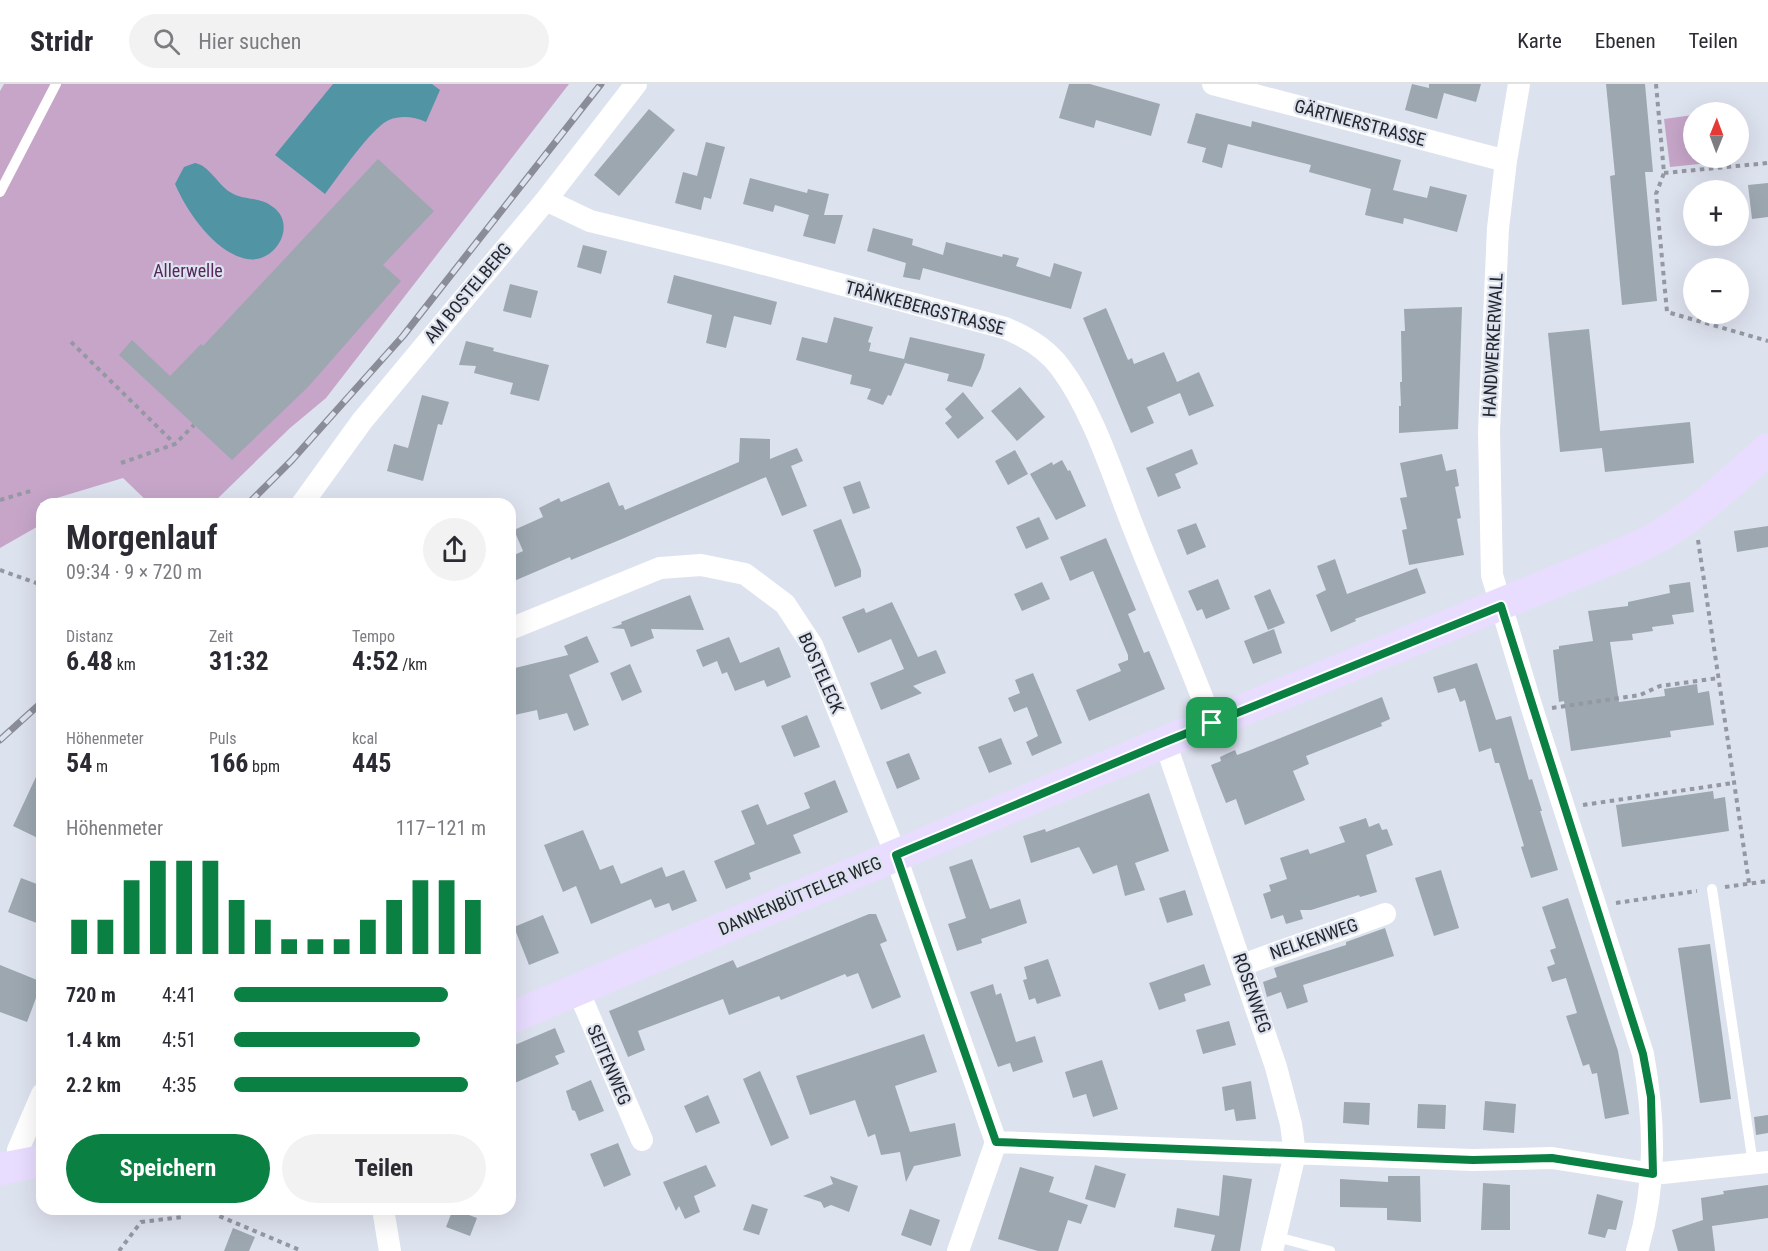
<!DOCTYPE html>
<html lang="de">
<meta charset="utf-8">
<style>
:root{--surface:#fff;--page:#f2f2f3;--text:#2b2b33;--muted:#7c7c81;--line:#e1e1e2;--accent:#0b8043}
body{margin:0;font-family:"Roboto Condensed",sans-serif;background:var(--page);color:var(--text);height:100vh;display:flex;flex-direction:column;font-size:22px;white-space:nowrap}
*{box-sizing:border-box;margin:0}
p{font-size:20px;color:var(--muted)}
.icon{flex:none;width:33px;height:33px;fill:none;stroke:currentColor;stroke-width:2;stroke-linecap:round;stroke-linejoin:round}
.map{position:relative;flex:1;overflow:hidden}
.details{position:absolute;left:36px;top:414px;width:480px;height:717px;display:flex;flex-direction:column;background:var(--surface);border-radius:18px;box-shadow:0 6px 24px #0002}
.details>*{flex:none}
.needle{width:39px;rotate:1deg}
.tools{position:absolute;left:1683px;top:18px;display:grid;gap:12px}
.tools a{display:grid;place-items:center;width:66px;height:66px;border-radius:50%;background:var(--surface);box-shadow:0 6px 24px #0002;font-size:30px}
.pin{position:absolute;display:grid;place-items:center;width:51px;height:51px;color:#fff;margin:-26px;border-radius:12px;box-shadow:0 3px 9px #0006}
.round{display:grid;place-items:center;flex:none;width:63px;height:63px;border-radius:32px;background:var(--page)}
.summary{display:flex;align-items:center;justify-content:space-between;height:102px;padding:0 30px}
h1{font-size:33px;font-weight:700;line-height:45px}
.figures{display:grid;grid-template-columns:repeat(3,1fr);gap:9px;height:102px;padding:6px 30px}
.figures div{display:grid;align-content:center}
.figures b{font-size:26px;font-weight:700}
.figures small{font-size:16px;font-weight:400}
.figures p{font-size:16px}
.chart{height:168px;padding:12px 30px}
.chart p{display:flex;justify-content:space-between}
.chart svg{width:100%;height:108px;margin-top:6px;stroke:var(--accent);stroke-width:6}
.cta{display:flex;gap:12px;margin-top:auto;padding:12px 30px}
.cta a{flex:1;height:69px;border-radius:36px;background:var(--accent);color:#fff;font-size:24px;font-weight:700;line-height:69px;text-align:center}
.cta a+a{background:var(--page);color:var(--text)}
ul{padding:0 30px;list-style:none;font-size:20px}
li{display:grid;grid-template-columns:96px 72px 1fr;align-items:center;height:45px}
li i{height:15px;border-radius:8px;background:var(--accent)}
header{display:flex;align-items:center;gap:36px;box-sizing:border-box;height:84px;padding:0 30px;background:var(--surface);border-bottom:2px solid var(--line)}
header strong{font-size:28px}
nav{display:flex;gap:33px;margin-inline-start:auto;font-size:21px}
.search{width:420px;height:54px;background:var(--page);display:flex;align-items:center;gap:15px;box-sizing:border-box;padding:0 21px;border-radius:33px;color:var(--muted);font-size:22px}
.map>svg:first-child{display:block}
.green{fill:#c6a5c9}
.water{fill:#5194a4}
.building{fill:#9ca7b0}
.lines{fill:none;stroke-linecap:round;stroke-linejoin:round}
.path{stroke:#9498a2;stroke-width:4;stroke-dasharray:4.5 4.5;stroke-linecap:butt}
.lane{stroke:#fff;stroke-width:10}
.street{stroke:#fff;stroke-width:22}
.secondary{stroke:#e8ddff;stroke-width:32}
.rail-casing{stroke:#8a8d97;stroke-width:7}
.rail{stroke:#dde2ef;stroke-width:4.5;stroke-dasharray:14;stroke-linecap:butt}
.route-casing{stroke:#fff;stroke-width:12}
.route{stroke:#0b8043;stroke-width:8}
.labels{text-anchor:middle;stroke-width:4.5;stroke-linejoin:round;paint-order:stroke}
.street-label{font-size:18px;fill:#25272c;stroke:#dde2ef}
.park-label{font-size:18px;fill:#56275b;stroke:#dde2ef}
</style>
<header>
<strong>Stridr</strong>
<div class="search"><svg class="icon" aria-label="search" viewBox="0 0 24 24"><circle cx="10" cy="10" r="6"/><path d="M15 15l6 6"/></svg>Hier suchen</div>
<nav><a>Karte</a><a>Ebenen</a><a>Teilen</a></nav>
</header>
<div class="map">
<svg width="1768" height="1167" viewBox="0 0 1768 1167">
<rect width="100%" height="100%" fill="#dde2ef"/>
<path class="green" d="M 4,0 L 569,0 L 326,314 L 290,344 L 212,420 L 150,420 L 123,394 L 40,419 L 42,440 L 0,464 L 0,7 Z
M 1693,31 L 1694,74 L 1728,74 L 1728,77 L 1670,83 L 1664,35 Z"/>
<path class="water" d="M 333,0 L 432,0 L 440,6 L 426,38 C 414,33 402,31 389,36 C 372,43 338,93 325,110 L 275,71 Z
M 195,79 C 210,82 217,100 230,108 C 243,117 260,112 273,123 C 298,141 275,180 247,175 C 215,169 187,128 175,100 L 184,83 Z"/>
<path class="building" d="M 1069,0 L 1090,0 L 1160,20 L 1151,52 L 1096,36 L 1094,44 L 1059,34 Z
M 1412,0 L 1429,4 L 1429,0 L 1481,0 L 1476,18 L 1444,9 L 1437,35 L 1405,26 Z
M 1606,0 L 1645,0 L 1653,88 L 1645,88 L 1657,217 L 1622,221 L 1610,92 L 1615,91 Z
M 649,25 L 675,46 L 619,112 L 594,91 Z
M 1196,29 L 1251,43 L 1252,37 L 1401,76 L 1393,106 L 1427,114 L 1430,102 L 1467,111 L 1457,148 L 1404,134 L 1403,140 L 1365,131 L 1371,105 L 1309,88 L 1311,81 L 1228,60 L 1222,84 L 1202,78 L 1206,64 L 1187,59 Z
M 706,58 L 725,63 L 711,115 L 704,113 L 701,126 L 675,119 L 683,88 L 697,92 Z
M 378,75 L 434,127 L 383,181 L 401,197 L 308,303 L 232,376 L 119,271 L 132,256 L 170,292 L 201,260 L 203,262 Z
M 750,94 L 807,109 L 808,105 L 829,110 L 824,131 L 843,131 L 835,160 L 803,152 L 809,131 L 775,121 L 773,128 L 743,120 Z
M 1768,99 L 1768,133 L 1752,135 L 1748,101 Z
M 873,144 L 913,155 L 912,161 L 943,171 L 946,158 L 1002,173 L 1003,170 L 1019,174 L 1016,182 L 1050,193 L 1054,179 L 1082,188 L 1071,225 L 923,184 L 920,196 L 903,193 L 906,179 L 867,167 Z
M 583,161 L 607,167 L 601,190 L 577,183 Z
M 674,191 L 777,218 L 771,241 L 734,232 L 726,264 L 706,259 L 712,231 L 667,219 Z
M 510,200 L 538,207 L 531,234 L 503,227 Z
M 1462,223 L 1458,345 L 1399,349 L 1399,322 L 1401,322 L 1400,298 L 1402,298 L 1401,247 L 1405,247 L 1404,225 Z
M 1106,224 L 1128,276 L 1132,274 L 1134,280 L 1164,268 L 1177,298 L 1199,288 L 1214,322 L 1189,332 L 1180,309 L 1147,323 L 1154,339 L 1131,349 L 1083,234 Z
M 834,233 L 873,243 L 868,258 L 871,259 L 869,267 L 904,275 L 910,253 L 985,270 L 981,284 L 972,303 L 947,297 L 949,290 L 905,279 L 891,312 L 888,311 L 883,321 L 867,315 L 871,305 L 850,300 L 852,291 L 796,276 L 802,253 L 827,259 Z
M 1589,245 L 1600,347 L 1690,338 L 1694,379 L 1605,388 L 1602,364 L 1560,368 L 1548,249 Z
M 466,257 L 494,264 L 493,267 L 549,281 L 539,317 L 510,310 L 513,299 L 474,289 L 476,282 L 459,281 Z
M 1020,303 L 1045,333 L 1017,357 L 991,327 Z
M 963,308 L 984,334 L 958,355 L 945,339 L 952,333 L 945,325 Z
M 422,311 L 449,318 L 442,341 L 438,340 L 423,397 L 387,387 L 394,360 L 408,364 Z
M 740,354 L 770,355 L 770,375 L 797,364 L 803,377 L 791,382 L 807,422 L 782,432 L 766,393 L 622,455 L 571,476 L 570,473 L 514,497 L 510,488 L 510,473 L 523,467 L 514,446 L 543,433 L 539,424 L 559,414 L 561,418 L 609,398 L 619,422 L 623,421 L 625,426 L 739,378 Z
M 1192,365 L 1198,380 L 1175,390 L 1181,404 L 1158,413 L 1146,384 Z
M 1015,366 L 1028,390 L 1008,401 L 995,377 Z
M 1442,370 L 1446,387 L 1456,385 L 1459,402 L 1455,403 L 1461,434 L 1457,435 L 1464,471 L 1409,481 L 1402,446 L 1407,445 L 1400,414 L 1407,413 L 1400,379 Z
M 1062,376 L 1068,387 L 1070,386 L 1086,422 L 1056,436 L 1030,390 L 1052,378 L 1053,381 Z
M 860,397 L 870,424 L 853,430 L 843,403 Z
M 1039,433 L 1049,455 L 1026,465 L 1016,443 Z
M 841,435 L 861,486 L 861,493 L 835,503 L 813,446 Z
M 1196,439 L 1206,463 L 1187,471 L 1177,446 Z
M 1768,442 L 1768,463 L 1737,468 L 1734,447 Z
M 1106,454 L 1136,526 L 1128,530 L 1144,569 L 1149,567 L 1165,605 L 1089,637 L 1076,606 L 1121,587 L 1118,580 L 1128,576 L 1128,571 L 1093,487 L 1070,497 L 1060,473 Z
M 1335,475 L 1347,510 L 1417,484 L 1426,509 L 1355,535 L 1356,537 L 1331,548 L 1316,511 L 1326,506 L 1317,482 Z
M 1218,495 L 1230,525 L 1206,535 L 1202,525 L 1197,527 L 1188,507 Z
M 1042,498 L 1050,515 L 1022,527 L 1014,510 Z
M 1690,498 L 1694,528 L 1672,531 L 1674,540 L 1652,543 L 1653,547 L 1632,550 L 1633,556 L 1610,558 L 1619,618 L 1665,612 L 1664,605 L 1697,600 L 1698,609 L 1709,607 L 1714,641 L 1670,647 L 1671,653 L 1571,667 L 1564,617 L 1559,618 L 1553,566 L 1559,565 L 1559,562 L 1593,557 L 1588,527 L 1628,522 L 1628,518 L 1670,509 L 1669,501 Z
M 1270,505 L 1285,539 L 1268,546 L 1254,512 Z
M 690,511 L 704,546 L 651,545 L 654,554 L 631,563 L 624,545 L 611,544 L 622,540 L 621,538 Z
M 892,518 L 918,573 L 936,566 L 946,589 L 913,602 L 922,609 L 881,626 L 870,599 L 904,585 L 891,555 L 858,569 L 842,533 L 864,524 L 866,529 Z
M 1274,545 L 1282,569 L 1253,580 L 1244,557 Z
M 587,552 L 599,578 L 569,591 L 589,641 L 574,647 L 567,629 L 539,636 L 537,626 L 510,632 L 510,605 L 516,604 L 511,585 L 568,571 L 564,562 Z
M 729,553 L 740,579 L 779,563 L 791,593 L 767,603 L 764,596 L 735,607 L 727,588 L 722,590 L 717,577 L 703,583 L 696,566 Z
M 1477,579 L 1496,636 L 1511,632 L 1529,696 L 1532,695 L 1542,727 L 1540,727 L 1558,786 L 1531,794 L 1521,763 L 1524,762 L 1499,679 L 1495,679 L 1491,664 L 1479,668 L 1465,616 L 1460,618 L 1455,604 L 1438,609 L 1433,593 Z
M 630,580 L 642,608 L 622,617 L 610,589 Z
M 1033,589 L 1062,659 L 1032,672 L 1026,658 L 1038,652 L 1027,623 L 1014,628 L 1008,614 L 1020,609 L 1015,596 Z
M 1382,613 L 1390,635 L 1381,639 L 1382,642 L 1306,672 L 1309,680 L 1293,687 L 1305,716 L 1245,741 L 1236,715 L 1226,719 L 1211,681 L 1221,677 L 1220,673 L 1235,666 L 1237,671 L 1248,667 Z
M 807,631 L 820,663 L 794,673 L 781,642 Z
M 1001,654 L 1012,680 L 989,689 L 978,663 Z
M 909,669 L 920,695 L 897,705 L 886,678 Z
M 42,680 L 42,756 L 13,742 Z
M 835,696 L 848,728 L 793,751 L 801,769 L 749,789 L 751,795 L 726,805 L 714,777 L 755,760 L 741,727 L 758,720 L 767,741 L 810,724 L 804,709 Z
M 1713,707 L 1714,715 L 1725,713 L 1729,747 L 1622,763 L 1616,721 Z
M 1149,709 L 1169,767 L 1135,779 L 1145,806 L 1125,812 L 1117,781 L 1093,790 L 1079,763 L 1031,779 L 1023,752 L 1045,745 L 1046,748 Z
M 1366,734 L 1369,743 L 1379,739 L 1382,746 L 1387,745 L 1393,761 L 1366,771 L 1377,808 L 1360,813 L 1359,811 L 1311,826 L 1300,826 L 1303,835 L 1286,840 L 1283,831 L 1271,835 L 1263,810 L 1271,807 L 1269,801 L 1287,795 L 1280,774 L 1308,765 L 1310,770 L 1345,758 L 1339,743 Z
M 583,746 L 600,786 L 613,781 L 621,800 L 662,783 L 666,793 L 684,786 L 697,817 L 672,827 L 669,819 L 655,824 L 651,815 L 591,840 L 576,802 L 563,808 L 544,761 Z
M 972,775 L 990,825 L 1020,815 L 1027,839 L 981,855 L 982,859 L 957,867 L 948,840 L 966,834 L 949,783 Z
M 1441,786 L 1459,844 L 1434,852 L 1415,794 Z
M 21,794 L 42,802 L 42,841 L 8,828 Z
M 1185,806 L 1193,831 L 1167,839 L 1159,814 Z
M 1568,814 L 1618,967 L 1629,1030 L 1605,1035 L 1597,989 L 1592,990 L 1589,980 L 1583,982 L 1566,932 L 1577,929 L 1566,894 L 1552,898 L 1547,883 L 1555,880 L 1550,866 L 1556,864 L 1542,823 Z
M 869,830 L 876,830 L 887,857 L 880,860 L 901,913 L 872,925 L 858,889 L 847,893 L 845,890 L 781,916 L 779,912 L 729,931 L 723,915 L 638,947 L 645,966 L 628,973 L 609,927 L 733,876 L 737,884 Z
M 543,831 L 559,869 L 529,881 L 514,843 Z
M 1385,844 L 1394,872 L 1303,901 L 1308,918 L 1287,925 L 1281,908 L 1267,913 L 1263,898 L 1277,893 L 1274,884 L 1346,861 L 1346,858 Z
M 1710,860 L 1731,1015 L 1700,1019 L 1678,864 Z
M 1048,875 L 1061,912 L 1037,920 L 1035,914 L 1029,916 L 1023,896 L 1027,895 L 1024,883 Z
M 1204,880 L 1211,901 L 1184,910 L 1186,917 L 1159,926 L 1149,899 Z
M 0,881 L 42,898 L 27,938 L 0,928 Z
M 993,900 L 996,911 L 1001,909 L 1016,958 L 1035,952 L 1043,978 L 1013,988 L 1010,979 L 998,983 L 970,908 Z
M 1229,937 L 1236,961 L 1203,970 L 1196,946 Z
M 555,944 L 565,968 L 555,972 L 559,980 L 510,1001 L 510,963 Z
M 924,950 L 937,988 L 895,1002 L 910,1048 L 955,1039 L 961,1072 L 914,1082 L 906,1098 L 900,1068 L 881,1071 L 875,1050 L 868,1053 L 855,1016 L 810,1031 L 796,992 Z
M 1102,976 L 1118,1025 L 1093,1033 L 1086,1010 L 1073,1014 L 1065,988 Z
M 760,987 L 789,1054 L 771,1062 L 743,995 Z
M 591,996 L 604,1027 L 579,1037 L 575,1027 L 572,1026 L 566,1007 Z
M 1251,997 L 1256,1035 L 1236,1037 L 1234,1025 L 1225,1027 L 1222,1003 Z
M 708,1011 L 720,1039 L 696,1049 L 684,1022 Z
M 1485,1017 L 1516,1020 L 1514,1049 L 1483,1046 Z
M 1344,1018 L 1370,1019 L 1369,1041 L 1343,1039 Z
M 1418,1020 L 1446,1021 L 1445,1045 L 1417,1044 Z
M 1768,1031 L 1768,1049 L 1756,1051 L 1754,1033 Z
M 618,1059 L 631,1091 L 604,1103 L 590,1070 Z
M 706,1081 L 716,1102 L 694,1112 L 700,1128 L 685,1135 L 679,1122 L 676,1127 L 663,1098 Z
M 1095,1081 L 1126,1090 L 1115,1124 L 1085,1115 Z
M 1020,1083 L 1054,1093 L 1049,1108 L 1088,1121 L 1081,1140 L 1068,1136 L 1058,1167 L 1038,1167 L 998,1155 Z
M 1223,1091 L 1252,1095 L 1240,1167 L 1211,1167 L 1215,1151 L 1174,1143 L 1177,1124 L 1219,1132 Z
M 830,1092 L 858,1102 L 849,1128 L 831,1121 L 824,1124 L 821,1118 L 803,1112 L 833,1100 Z
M 1388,1092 L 1420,1092 L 1421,1138 L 1387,1136 L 1387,1124 L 1340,1123 L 1340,1095 L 1388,1098 Z
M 1483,1099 L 1510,1101 L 1510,1146 L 1481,1146 Z
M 1768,1101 L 1768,1134 L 1712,1142 L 1715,1167 L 1678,1167 L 1672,1146 L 1703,1136 L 1701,1114 L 1724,1110 L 1723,1107 Z
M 1597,1110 L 1623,1117 L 1616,1146 L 1608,1145 L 1605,1154 L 1588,1150 Z
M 752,1120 L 768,1125 L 759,1151 L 743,1146 Z
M 453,1125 L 477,1134 L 470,1152 L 446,1143 Z
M 910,1125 L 940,1136 L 931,1162 L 901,1151 Z
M 233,1144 L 255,1153 L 249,1167 L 224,1167 Z"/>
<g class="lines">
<path class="path" d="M 1656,0 L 1664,89 L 1656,110 L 1667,228 L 1768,257
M 1664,89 L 1768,79
M 71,258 L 175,360
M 121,379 L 175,360 L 194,341
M 0,416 L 34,406
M 1698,456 L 1749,799
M 0,486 L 42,501
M 1552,624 L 1640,611 L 1660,602 L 1719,594
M 1583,721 L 1733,699
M 1725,803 L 1768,797
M 1616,819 L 1697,807
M 214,1125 L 219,1132 L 302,1167
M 119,1167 L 141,1138 L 182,1133"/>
<path class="lane" d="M 0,108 L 56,0
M 1712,805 L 1753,1080
M 1277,1153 L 1330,1167"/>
<path class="street" d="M 1213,0 L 1506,77
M 1519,0 L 1506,77 L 1498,144 L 1489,347 L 1492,491 L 1531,621 L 1643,970 C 1655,1037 1657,1101 1637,1167
M 546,116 L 590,137 L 730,171 L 1005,244 C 1027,253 1046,264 1060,283 C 1093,327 1112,389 1132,440 C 1158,507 1187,572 1212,639
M 302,420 L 362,337 L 546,116 L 636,0
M 510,545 L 660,484 L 701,481 L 745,490 L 785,520 L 812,561 L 890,756 L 996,1058 L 958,1167
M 1165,658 L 1276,983 L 1291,1040 L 1295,1070 L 1272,1167
M 1242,881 L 1385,830
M 578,906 L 642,1056
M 996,1058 L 1473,1076 L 1552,1074 L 1653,1090 L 1768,1078
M 17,1082 L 18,1066 L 42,1010
M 383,1125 L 390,1167"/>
<path class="secondary" d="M 510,934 L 1165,658 L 1603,478 C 1619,471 1635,465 1650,457 C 1694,434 1731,398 1768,365
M 0,1085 L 42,1077"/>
<g class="rail-casing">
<path id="rail" d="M 248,420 L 292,376 L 403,252 L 601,0
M 0,656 L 42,618"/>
</g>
<use href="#rail" class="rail"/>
</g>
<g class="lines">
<g class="route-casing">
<path id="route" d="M 1501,522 L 1643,970 L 1651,1013 L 1653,1090 L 1552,1074 L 1473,1076 L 996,1058 L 896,771 L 1165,658 Z"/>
</g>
<use href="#route" class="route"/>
</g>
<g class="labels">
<g class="street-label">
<text transform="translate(1360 39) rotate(15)" y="6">GÄRTNERSTRASSE</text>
<text transform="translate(468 209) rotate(-50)" y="6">AM BOSTELBERG</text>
<text transform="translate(925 224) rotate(15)" y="6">TRÄNKEBERGSTRASSE</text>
<text transform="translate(1493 261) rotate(-87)" y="6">HANDWERKERWALL</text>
<text transform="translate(821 589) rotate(66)" y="6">BOSTELECK</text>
<text transform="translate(800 812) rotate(-23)" y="6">DANNENBÜTTELER WEG</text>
<text transform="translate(1314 855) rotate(-19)" y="6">NELKENWEG</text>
<text transform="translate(1252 909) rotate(71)" y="6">ROSENWEG</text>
<text transform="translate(609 981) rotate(67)" y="6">SEITENWEG</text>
</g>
<g class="park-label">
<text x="188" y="193">Allerwelle</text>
</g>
</g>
</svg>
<div class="tools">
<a><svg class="needle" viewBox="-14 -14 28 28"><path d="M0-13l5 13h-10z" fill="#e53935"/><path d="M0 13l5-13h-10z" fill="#7c7c81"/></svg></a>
<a>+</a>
<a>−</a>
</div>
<div class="pin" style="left:1212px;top:639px;background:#1e9e55"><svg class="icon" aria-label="arrive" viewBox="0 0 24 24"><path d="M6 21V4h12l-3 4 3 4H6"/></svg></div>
<section class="details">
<div class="summary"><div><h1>Morgenlauf</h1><p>09:34 · 9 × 720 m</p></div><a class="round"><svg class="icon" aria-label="share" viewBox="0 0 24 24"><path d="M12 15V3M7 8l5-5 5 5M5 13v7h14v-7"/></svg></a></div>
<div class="figures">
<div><p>Distanz</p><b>6.48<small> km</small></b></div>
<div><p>Zeit</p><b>31:32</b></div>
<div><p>Tempo</p><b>4:52<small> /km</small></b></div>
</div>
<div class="figures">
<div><p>Höhenmeter</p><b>54<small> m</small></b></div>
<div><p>Puls</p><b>166<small> bpm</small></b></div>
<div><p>kcal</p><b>445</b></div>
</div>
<div class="chart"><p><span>Höhenmeter</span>117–121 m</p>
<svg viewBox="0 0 160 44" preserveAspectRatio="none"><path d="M5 44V30M15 44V30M25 44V14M35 44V6M45 44V6M55 44V6M65 44V22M75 44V30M85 44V38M95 44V38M105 44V38M115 44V30M125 44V22M135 44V14M145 44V14M155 44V22"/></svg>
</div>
<ul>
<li><b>720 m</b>4:41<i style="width:85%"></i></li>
<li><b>1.4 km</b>4:51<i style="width:74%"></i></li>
<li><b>2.2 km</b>4:35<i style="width:93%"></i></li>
</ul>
<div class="cta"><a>Speichern</a><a>Teilen</a></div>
</section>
</div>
